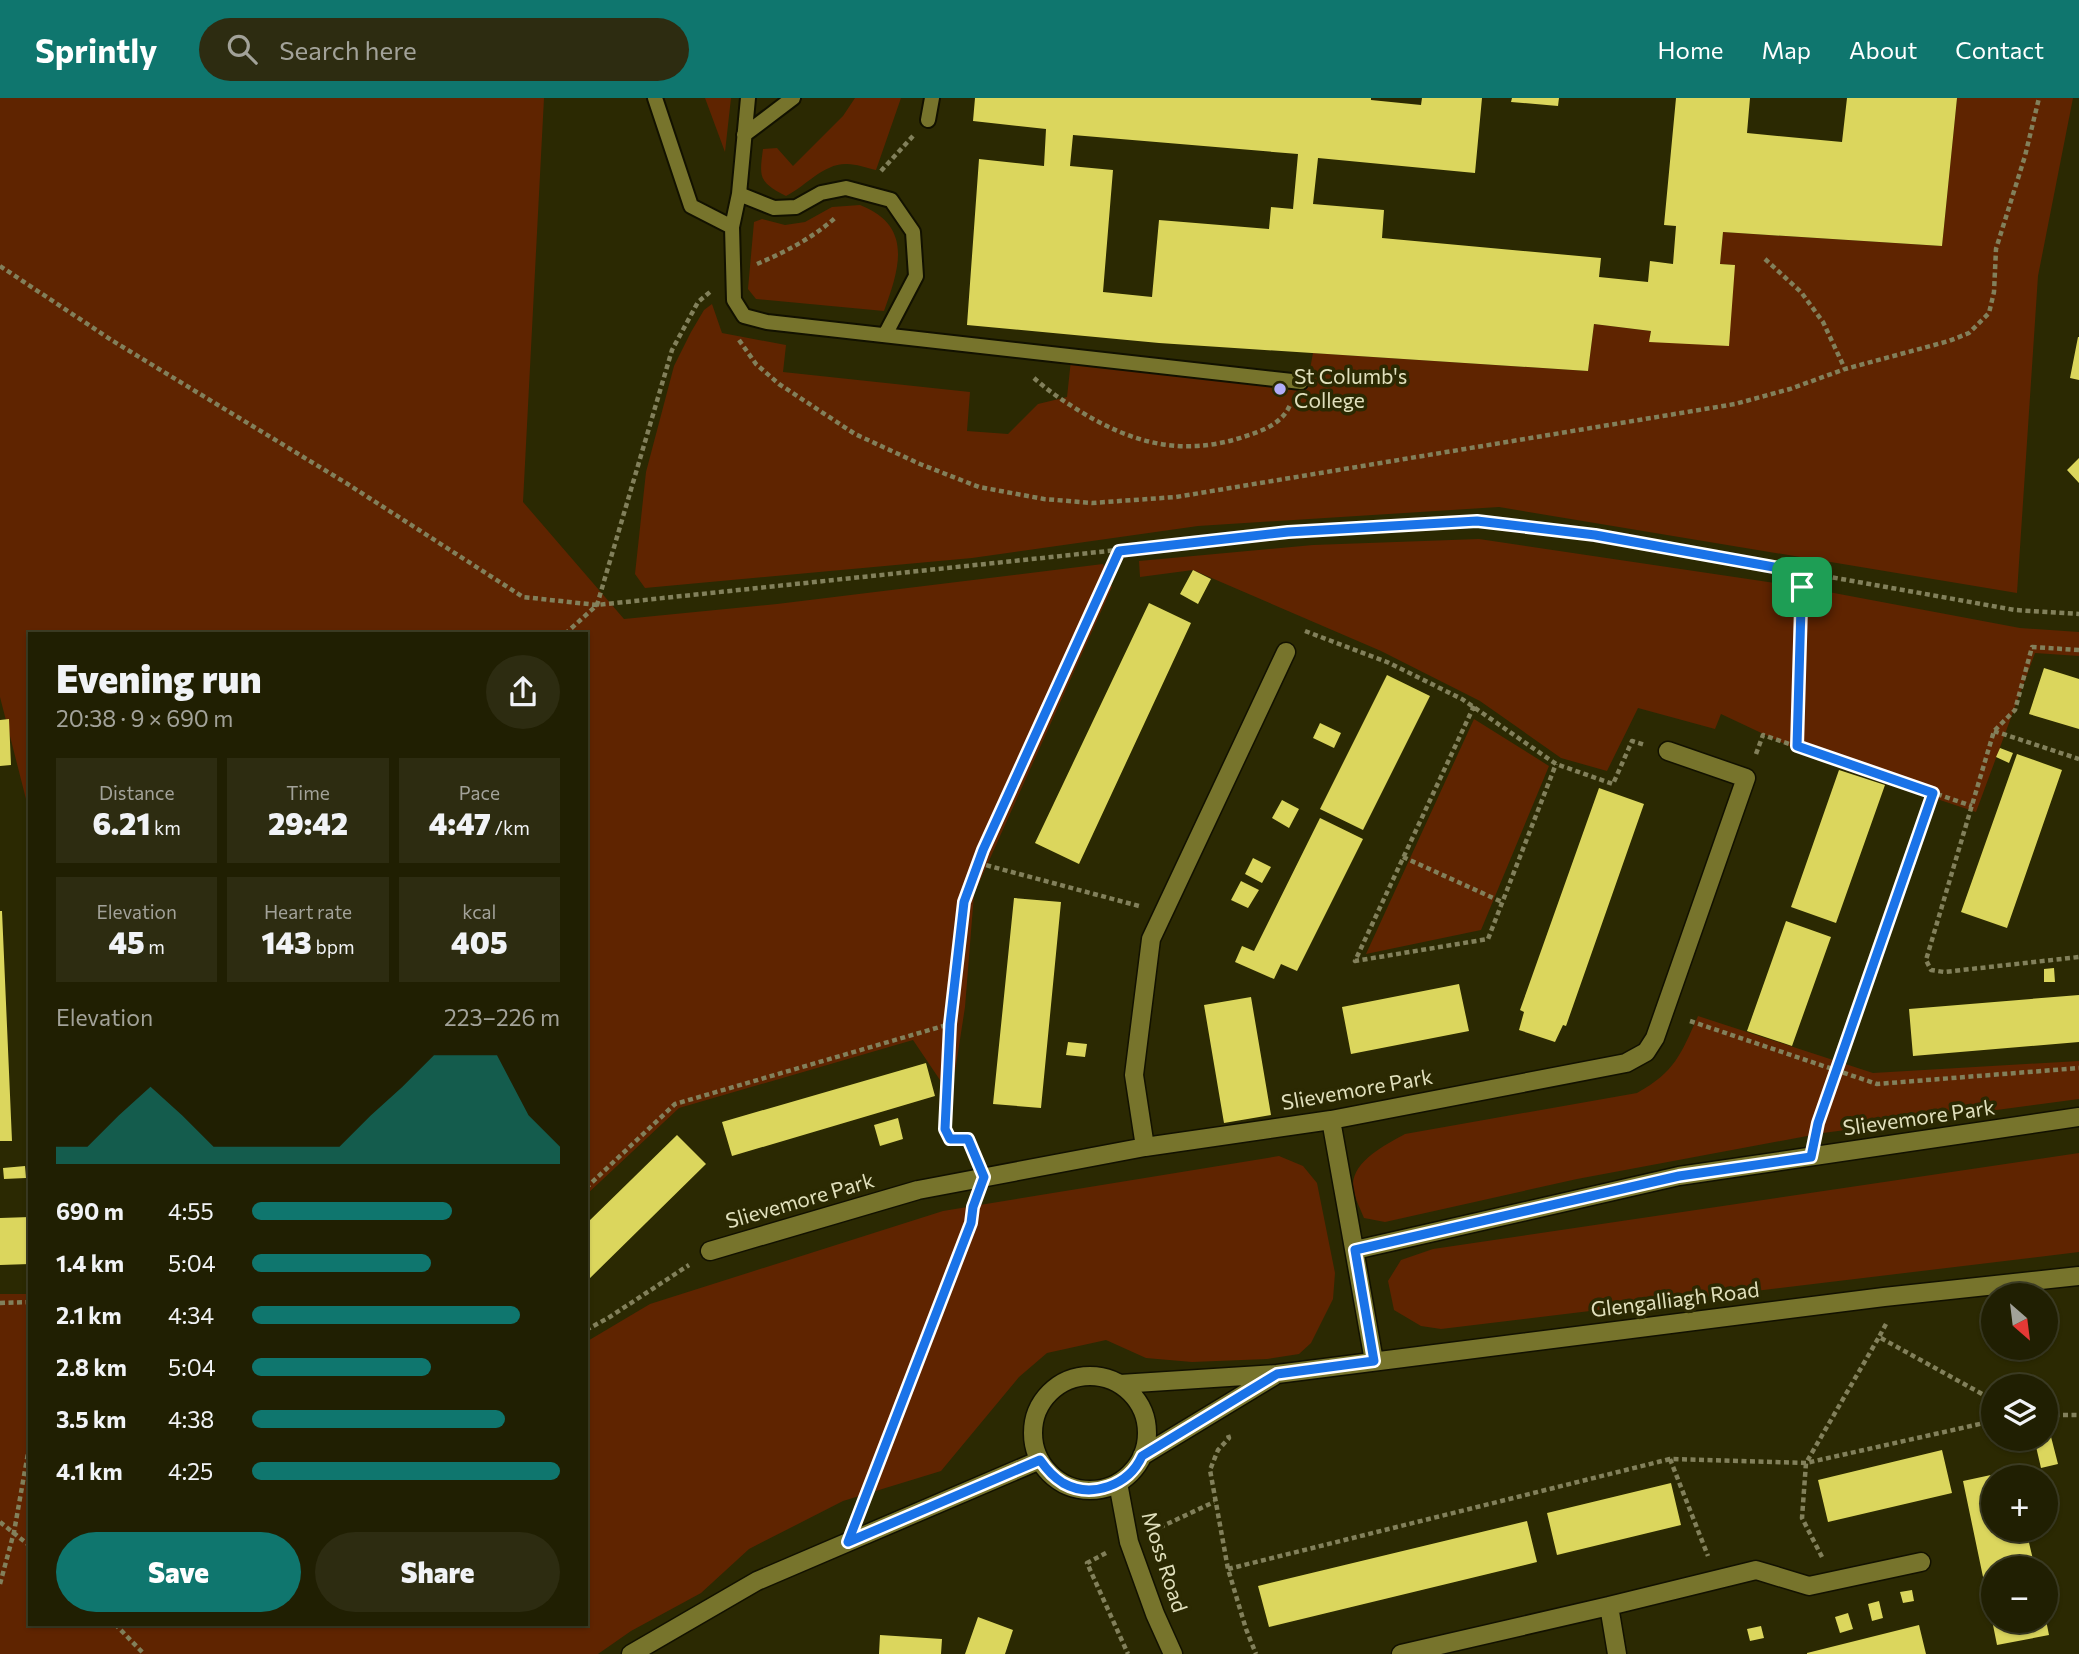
<!DOCTYPE html>
<meta charset="utf-8">
<style>
:root{--surface:#201f02;--page:#2d2c11;--text:#f1f3f6;--muted:#a2a299;--line:#3d3d24;--accent:#0f766e}
body{margin:0;font-family:Commissioner,sans-serif;background:var(--page);color:var(--text);height:100vh;display:flex;flex-direction:column;font-size:26px;white-space:nowrap}
*{box-sizing:border-box;margin:0}
p{font-size:23px;color:var(--muted)}
.icon{flex:none;width:38px;height:38px;fill:none;stroke:currentColor;stroke-width:2;stroke-linecap:round;stroke-linejoin:round}
.map{position:relative;flex:1;overflow:hidden}
.sheet{position:absolute;left:28px;top:534px;width:560px;height:994px;display:flex;flex-direction:column;background:var(--surface);border-radius:0px;box-shadow:0 2px 5px #0004,0 0 0 2px var(--line)}
.sheet>*{flex:none}
.needle{width:46px;rotate:152deg}
.controls{position:absolute;left:1981px;top:1185px;display:grid;gap:14px}
.controls a{display:grid;place-items:center;width:77px;height:77px;border-radius:50%;background:var(--surface);box-shadow:0 2px 5px #0004,0 0 0 2px var(--line);font-size:35px}
.pin{position:absolute;display:grid;place-items:center;width:60px;height:60px;color:#fff;margin:-30px;border-radius:14px;box-shadow:0 4px 10px #0006}
.round{display:grid;place-items:center;flex:none;width:74px;height:74px;border-radius:37px;background:var(--page)}
.head{display:flex;align-items:center;justify-content:space-between;height:119px;padding:0 28px}
h1{font-size:38px;font-weight:800;line-height:52px}
.stats{display:grid;grid-template-columns:repeat(3,1fr);gap:10px;height:119px;padding:7px 28px}
.stats div{display:grid;align-content:center;border-radius:0px;background:var(--page);text-align:center}
.stats b{font-size:30px;font-weight:800}
.stats small{font-size:19px;font-weight:400}
.stats p{font-size:19px}
.chart{height:196px;padding:14px 28px}
.chart p{display:flex;justify-content:space-between}
.chart svg{width:100%;height:126px;margin-top:7px;fill:var(--accent);opacity:.7}
.primary-button{display:flex;gap:14px;margin-top:auto;padding:14px 28px}
.primary-button a{flex:1;height:80px;border-radius:42px;background:var(--accent);color:#fff;font-size:28px;font-weight:800;line-height:80px;text-align:center}
.primary-button a+a{background:var(--page);color:var(--text)}
ul{padding:0 28px;list-style:none;font-size:23px}
li{display:grid;grid-template-columns:112px 84px 1fr;align-items:center;height:52px}
li i{height:18px;border-radius:9px;background:var(--accent)}
header{display:flex;align-items:center;gap:42px;box-sizing:border-box;height:98px;padding:0 35px;background:var(--accent);color:#fff}
header strong{font-size:33px}
nav{display:flex;gap:38px;margin-inline-start:auto;font-size:24px}
.search{width:490px;height:63px;background:var(--page);display:flex;align-items:center;gap:18px;box-sizing:border-box;padding:0 24px;border-radius:38px;color:var(--muted);font-size:26px}
.map>svg:first-child{display:block}
.green{fill:#5f2400}
.building{fill:#dbd65d;fill-rule:evenodd}
.lines{fill:none;stroke-linecap:round;stroke-linejoin:round}
.lane-casing{stroke:#121100;stroke-width:18}
.street-casing{stroke:#121100;stroke-width:21}
.secondary-casing{stroke:#121100;stroke-width:21}
.path{stroke:#82805b;stroke-width:4.5;stroke-dasharray:5 3.5;stroke-linecap:butt}
.lane{stroke:#77742c;stroke-width:14}
.street{stroke:#77742c;stroke-width:18}
.secondary{stroke:#77742c;stroke-width:18}
.route-casing{stroke:#fff;stroke-width:14}
.route{stroke:#1a73e8;stroke-width:9}
.poi-dot{fill:#b2adf9;stroke:#2b2902;stroke-width:2.5}
.labels{text-anchor:middle;stroke-width:7;stroke-linejoin:round;paint-order:stroke}
.poi-label{font-size:21px;fill:#e1e0bd;stroke:#2b2902;text-anchor:start}
.street-label{font-size:21px;fill:#e1e0bd;stroke:#2b2902}
</style>
<header>
<strong>Sprintly</strong>
<div class="search"><svg class="icon" aria-label="search" viewBox="0 0 24 24"><circle cx="10" cy="10" r="6"/><path d="M15 15l6 6"/></svg>Search here</div>
<nav><a>Home</a><a>Map</a><a>About</a><a>Contact</a></nav>
</header>
<div class="map">
<svg width="2079" height="1556" viewBox="0 0 2079 1556">
<rect width="100%" height="100%" fill="#2b2902"/>
<path class="green" d="M 0,0 L 544,0 L 523,404 L 624,521 L 777,506 L 1103,466 L 1112,489 L 974,796 L 965,909 L 955,974 L 940,982 L 913,942 L 679,1010 L 586,1097 L 586,536 L 30,536 L 30,861 L 26,701 L 0,599 Z
M 705,0 L 731,0 L 725,54 Z
M 855,0 L 901,0 L 876,72 C 867,70 856,66 847,66 C 824,65 806,88 786,98 C 759,84 759,80 763,51 L 777,50 L 793,68 L 843,18 Z
M 1957,0 L 2073,0 L 2038,178 L 2017,495 L 1499,409 L 1198,428 L 972,460 L 645,490 L 635,476 L 646,374 L 674,268 L 691,234 L 704,212 L 712,206 L 722,235 L 786,247 L 783,274 L 970,294 L 967,333 L 1008,336 L 1038,306 L 1067,299 L 1071,262 L 1307,287 L 1313,255 L 1588,273 L 1594,226 L 1651,233 L 1649,244 L 1734,167 L 1720,166 L 1723,134 L 1942,148 Z
M 860,107 C 913,128 900,169 884,213 L 756,201 L 748,191 L 754,124 L 762,121 L 785,127 L 805,124 L 832,109 Z
M 1479,441 L 1802,489 L 2020,530 L 2079,534 L 2079,558 L 2035,555 L 1976,714 L 1817,661 L 1721,616 L 1715,631 L 1638,610 L 1607,673 L 1561,660 L 1480,603 L 1381,553 L 1193,472 L 1140,479 L 1139,463 L 1313,447 Z
M 1474,621 L 1549,668 L 1481,832 L 1366,856 Z
M 1698,918 L 1873,975 L 2079,963 L 2079,1001 L 1823,1035 L 1577,1081 L 1385,1124 L 1364,1120 C 1360,1110 1354,1099 1353,1088 C 1352,1063 1387,1046 1405,1036 L 1637,995 C 1675,974 1681,956 1698,918 Z
M 2079,1055 L 2079,1154 L 1441,1231 L 1421,1228 L 1394,1212 L 1388,1183 L 1401,1162 L 1433,1151 Z
M 1279,1058 L 1303,1068 L 1317,1085 L 1335,1175 L 1333,1201 L 1311,1245 L 1299,1256 L 1267,1261 L 1192,1264 L 1146,1260 L 1106,1242 L 1047,1255 L 1019,1279 L 941,1373 L 843,1403 L 749,1451 L 701,1495 L 631,1533 L 598,1556 L 0,1556 L 0,1196 L 30,1196 L 30,1526 L 586,1526 L 586,1244 L 650,1206 L 943,1113 Z"/>
<path class="building" d="M 975,0 L 1371,0 L 1371,2 L 1421,7 L 1422,0 L 1482,0 L 1475,75 L 1318,60 L 1313,106 L 1384,112 L 1382,140 L 1601,160 L 1599,179 L 1648,184 L 1650,163 L 1673,166 L 1676,128 L 1664,127 L 1676,0 L 1750,0 L 1747,35 L 1842,44 L 1847,0 L 1957,0 L 1942,148 L 1723,134 L 1720,166 L 1735,167 L 1729,248 L 1649,244 L 1651,233 L 1594,226 L 1588,273 L 1159,245 L 967,227 L 979,61 L 1044,68 L 1046,31 L 973,23 ZM 1073,37 L 1298,56 L 1293,111 L 1271,109 L 1269,131 L 1159,122 L 1152,199 L 1103,194 L 1113,72 L 1070,68 Z
M 1512,0 L 1559,0 L 1558,8 L 1511,4 Z
M 2078,239 L 2079,239 L 2079,282 L 2070,280 Z
M 2079,360 L 2079,385 L 2067,372 Z
M 1193,472 L 1211,481 L 1198,506 L 1180,496 Z
M 1149,505 L 1191,525 L 1079,766 L 1035,745 Z
M 2044,570 L 2079,581 L 2079,631 L 2029,616 Z
M 1387,577 L 1430,598 L 1363,732 L 1320,711 Z
M 9,621 L 11,667 L 0,668 L 0,622 Z
M 1320,625 L 1341,635 L 1334,650 L 1313,640 Z
M 2000,650 L 2013,655 L 2009,665 L 1996,659 Z
M 2017,656 L 2062,672 L 2007,830 L 1961,814 Z
M 1839,672 L 1885,687 L 1836,825 L 1791,809 Z
M 1599,690 L 1644,706 L 1566,928 L 1563,927 L 1555,944 L 1519,932 L 1524,914 L 1520,912 Z
M 1282,702 L 1299,711 L 1289,730 L 1272,720 Z
M 1320,720 L 1363,741 L 1297,873 L 1281,866 L 1274,881 L 1235,864 L 1242,848 L 1254,853 Z
M 1253,760 L 1271,769 L 1262,785 L 1245,776 Z
M 1241,783 L 1259,792 L 1248,810 L 1231,802 Z
M 1014,800 L 1061,804 L 1041,1010 L 993,1006 Z
M 0,813 L 2,813 L 12,1043 L 0,1043 Z
M 1786,823 L 1831,839 L 1792,948 L 1747,933 Z
M 2054,870 L 2055,884 L 2044,884 L 2044,871 Z
M 1459,886 L 1469,933 L 1351,956 L 1342,909 Z
M 2079,897 L 2079,944 L 1913,958 L 1909,911 Z
M 1251,899 L 1271,1017 L 1224,1025 L 1204,907 Z
M 1068,944 L 1087,946 L 1085,959 L 1066,957 Z
M 926,965 L 935,998 L 732,1058 L 722,1024 Z
M 898,1020 L 903,1041 L 880,1048 L 874,1027 Z
M 677,1037 L 706,1066 L 586,1184 L 586,1126 Z
M 25,1068 L 26,1080 L 4,1081 L 3,1070 Z
M 30,1119 L 30,1166 L 0,1167 L 0,1120 Z
M 2049,1331 L 2058,1366 L 2041,1370 L 2034,1340 L 2046,1340 L 2046,1332 Z
M 1942,1352 L 1952,1395 L 1828,1424 L 1818,1382 Z
M 2014,1372 L 2015,1379 L 1993,1379 L 1993,1432 L 2026,1432 L 2035,1470 L 1993,1470 L 1992,1522 L 1963,1383 Z
M 1671,1385 L 1681,1427 L 1557,1457 L 1547,1415 Z
M 1527,1423 L 1537,1464 L 1269,1529 L 1258,1488 Z
M 1912,1492 L 1914,1503 L 1903,1505 L 1900,1494 Z
M 1879,1503 L 1883,1520 L 1872,1523 L 1868,1506 Z
M 1848,1515 L 1853,1531 L 1840,1535 L 1835,1519 Z
M 978,1519 L 1013,1532 L 1005,1556 L 965,1556 Z
M 1992,1522 L 2046,1522 L 2049,1537 L 1997,1547 Z
M 1919,1527 L 1926,1556 L 1807,1556 L 1807,1555 Z
M 1761,1528 L 1764,1540 L 1750,1543 L 1747,1531 Z
M 880,1537 L 942,1541 L 941,1556 L 879,1556 Z"/>
<g class="lines">
<g class="lane-casing">
<path id="lane" d="M 655,0 L 691,108 L 732,129
M 748,0 L 739,96 L 732,129 L 734,202 L 744,218 L 767,224 L 1301,284
M 928,22 L 932,0
M 744,37 L 793,0
M 739,96 L 774,110 L 796,109 L 821,95 L 846,90 L 891,102 L 913,134 L 916,178 L 885,237"/>
</g>
<g class="street-casing">
<path id="street" d="M 1331,1022 L 1374,1263
M 1145,1049 L 1134,977 L 1151,841 L 1286,554
M 1355,1152 L 1679,1078 L 2079,1019
M 710,1153 L 918,1092 L 1145,1049 L 1331,1022 L 1626,965 L 1646,954 L 1655,940 L 1746,680 L 1668,653
M 1118,1385 L 1129,1444 L 1155,1516 L 1173,1556
M 1609,1508 L 1756,1472 L 1809,1488 L 1921,1464
M 1401,1556 L 1609,1508 L 1617,1556"/>
</g>
<g class="secondary-casing">
<path id="secondary" d="M1033 1335a57 57 0 1 1 114 0a57 57 0 1 1-114 0Z
M 1120,1286 L 1277,1276 L 1884,1199 L 2079,1178
M 1142,1358 L 1274,1278
M 631,1556 L 757,1483 L 1040,1362"/>
</g>
<path class="path" d="M 881,73 L 913,38
M 1765,161 L 1801,194 L 1823,224 L 1845,271
M 757,166 C 785,154 813,140 836,119
M 0,168 L 113,243 L 346,385 L 523,499 L 597,507 L 1288,434 L 1477,423 L 1595,437 L 2015,512 L 2079,516
M 739,242 L 756,266 L 779,286 L 855,336 L 920,366 L 979,389 L 1044,401 L 1092,405 L 1176,399 L 1735,306 L 1790,291 L 1845,271 L 1949,243 L 1969,235 L 1989,215 L 1994,194 L 1996,151 L 2025,58 L 2039,0
M 1034,280 C 1047,292 1062,302 1078,312 C 1131,345 1182,359 1243,339 C 1262,333 1282,326 1290,307
M 1305,533 L 1387,564 L 1462,601 L 1556,666 L 1613,686 L 1632,643 L 1645,647
M 565,536 L 597,507 L 672,252 L 698,204 L 710,194
M 2079,552 L 2032,549 L 2015,612 L 1994,633 L 1926,862 L 1931,872 L 1944,874 L 2079,859
M 1474,608 L 1355,863 L 1488,841 L 1556,666
M 1994,633 L 2079,661
M 1797,648 L 1802,474
M 1756,656 L 1763,637 L 1972,708
M 1403,759 L 1502,804
M 978,765 L 1139,808
M 1690,923 L 1877,986 L 2079,970
M 950,926 L 964,804 L 983,752 L 1118,453
M 1816,1031 L 1933,695
M 586,1090 L 675,1006 L 950,926 L 945,1031 L 950,1041 L 968,1041 L 975,1057
M 0,1205 L 30,1204
M 1886,1226 L 1879,1239 L 1993,1302
M 586,1232 L 608,1220 L 689,1167
M 2046,1317 L 2079,1317
M 1228,1337 L 1229,1340 L 1218,1352 L 1210,1372 L 1228,1471 L 1246,1531 L 1256,1556
M 1670,1361 L 1708,1458
M 863,1407 L 971,1126 L 974,1107
M 0,1424 L 30,1448
M 1152,1433 L 1214,1404
M 1106,1455 L 1087,1465 L 1128,1556
M 1822,1459 L 1802,1420 L 1806,1365 L 1879,1239
M 1228,1471 L 1670,1361 L 1806,1365 L 1993,1323
M 0,1486 L 14,1434 L 30,1344
M 115,1526 L 144,1556"/>
<use href="#lane" class="lane"/>
<use href="#street" class="street"/>
<use href="#secondary" class="secondary"/>
</g>
<g class="lines">
<g class="route-casing">
<path id="route" d="M 1477,423 L 1595,437 L 1802,474 L 1797,648 L 1933,695 L 1818,1025 L 1811,1059 L 1679,1078 L 1355,1152 L 1374,1263 L 1277,1276 L 1142,1358 C 1129,1387 1092,1401 1063,1385 C 1053,1379 1047,1372 1040,1362 L 848,1444 L 971,1125 L 973,1109 L 984,1079 L 968,1041 L 950,1041 L 945,1031 L 950,926 L 964,804 L 983,752 L 1119,453 L 1288,434 Z"/>
</g>
<use href="#route" class="route"/>
</g>
<circle class="poi-dot" cx="1280" cy="291" r="7"/>
<g class="labels">
<g class="poi-label">
<text x="1294" y="286">St Columb's<tspan x="1294" dy="24">College</tspan></text>
</g>
<g class="street-label">
<text transform="translate(1357 992) rotate(-10)" y="7">Slievemore Park</text>
<text transform="translate(1919 1020) rotate(-8)" y="7">Slievemore Park</text>
<text transform="translate(800 1103) rotate(-16)" y="7">Slievemore Park</text>
<text transform="translate(1675 1202) rotate(-7)" y="7">Glengalliagh Road</text>
<text transform="translate(1164 1464) rotate(72)" y="7">Moss Road</text>
</g>
</g>
</svg>
<div class="controls">
<a><svg class="needle" viewBox="-14 -14 28 28"><path d="M0-13l5 13h-10z" fill="#e53935"/><path d="M0 13l5-13h-10z" fill="#a2a299"/></svg></a>
<a><svg class="icon" aria-label="layers" viewBox="0 0 24 24"><path d="M12 4l9 5-9 5-9-5zM3 14l9 5 9-5"/></svg></a>
<a>+</a>
<a>−</a>
</div>
<div class="pin" style="left:1802px;top:489px;background:#1e9e55"><svg class="icon" aria-label="arrive" viewBox="0 0 24 24"><path d="M6 21V4h12l-3 4 3 4H6"/></svg></div>
<section class="sheet">
<div class="head"><div><h1>Evening run</h1><p>20:38 · 9 × 690 m</p></div><a class="round"><svg class="icon" aria-label="share" viewBox="0 0 24 24"><path d="M12 15V3M7 8l5-5 5 5M5 13v7h14v-7"/></svg></a></div>
<div class="stats">
<div><p>Distance</p><b>6.21<small> km</small></b></div>
<div><p>Time</p><b>29:42</b></div>
<div><p>Pace</p><b>4:47<small> /km</small></b></div>
</div>
<div class="stats">
<div><p>Elevation</p><b>45<small> m</small></b></div>
<div><p>Heart rate</p><b>143<small> bpm</small></b></div>
<div><p>kcal</p><b>405</b></div>
</div>
<div class="chart"><p><span>Elevation</span>223–226 m</p>
<svg viewBox="0 0 160 44" preserveAspectRatio="none"><path d="M0 44V38L10 38L20 27L30 17L40 27L50 38L60 38L70 38L80 38L90 38L100 27L110 17L120 6L130 6L140 6L150 27L160 38V44z"/></svg>
</div>
<ul>
<li><b>690 m</b>4:55<i style="width:65%"></i></li>
<li><b>1.4 km</b>5:04<i style="width:58%"></i></li>
<li><b>2.1 km</b>4:34<i style="width:87%"></i></li>
<li><b>2.8 km</b>5:04<i style="width:58%"></i></li>
<li><b>3.5 km</b>4:38<i style="width:82%"></i></li>
<li><b>4.1 km</b>4:25<i style="width:100%"></i></li>
</ul>
<div class="primary-button"><a>Save</a><a>Share</a></div>
</section>
</div>
